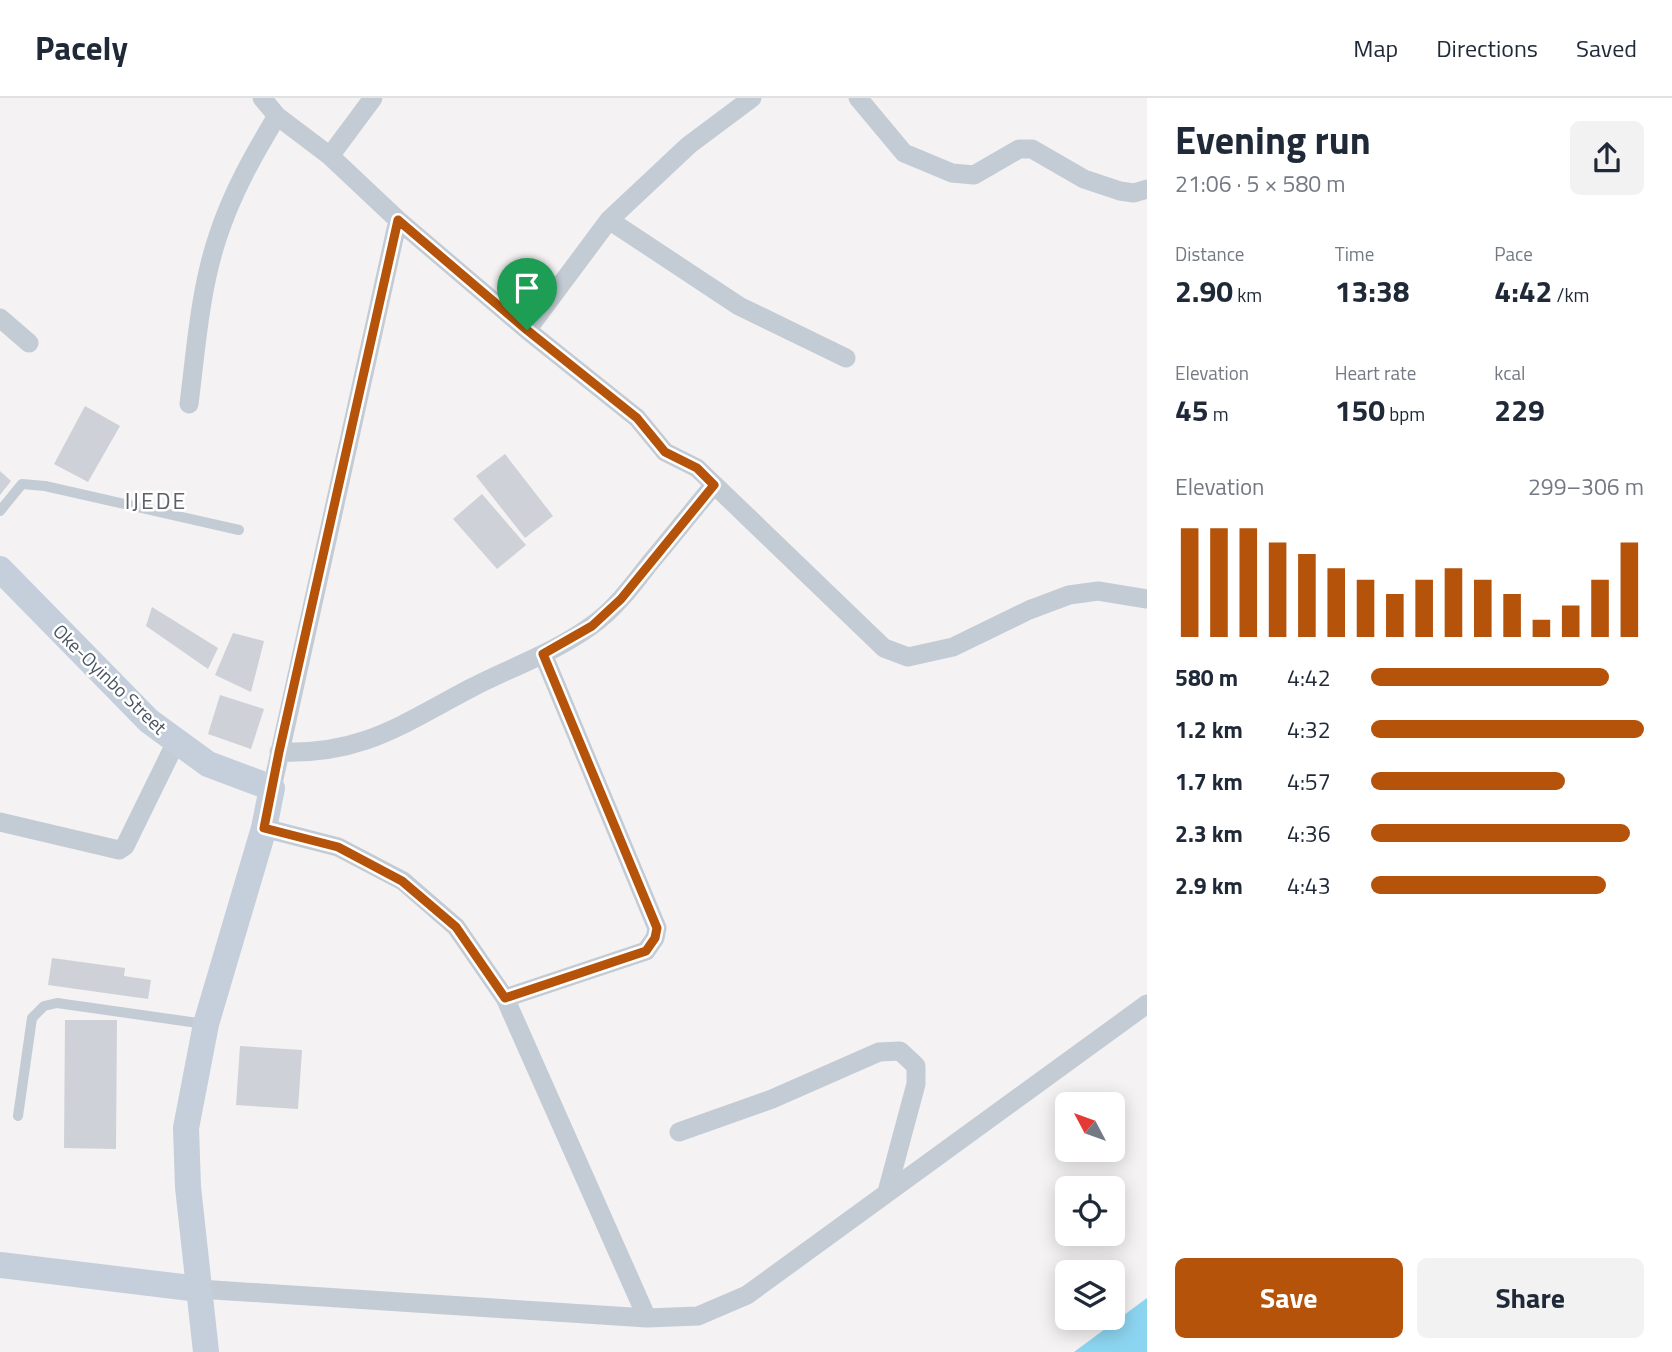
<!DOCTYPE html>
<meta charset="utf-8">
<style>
:root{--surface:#fff;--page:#f2f2f3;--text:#1f2937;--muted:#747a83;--line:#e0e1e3;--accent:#b45309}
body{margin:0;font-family:"Titillium Web",sans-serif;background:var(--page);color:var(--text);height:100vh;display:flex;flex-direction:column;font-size:26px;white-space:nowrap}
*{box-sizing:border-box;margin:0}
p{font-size:23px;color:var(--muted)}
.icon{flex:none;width:38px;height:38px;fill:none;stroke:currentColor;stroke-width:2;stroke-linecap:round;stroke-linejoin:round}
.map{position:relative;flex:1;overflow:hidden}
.panel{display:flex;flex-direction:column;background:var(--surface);width:525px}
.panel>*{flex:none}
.needle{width:46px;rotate:311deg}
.buttons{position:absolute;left:1055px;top:994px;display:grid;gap:14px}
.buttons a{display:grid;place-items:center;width:70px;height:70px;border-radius:10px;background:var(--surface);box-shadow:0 4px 18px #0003;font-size:35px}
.pin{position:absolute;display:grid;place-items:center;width:60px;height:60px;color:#fff;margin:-72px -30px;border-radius:50% 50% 50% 0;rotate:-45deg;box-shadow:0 0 7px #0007}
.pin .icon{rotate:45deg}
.round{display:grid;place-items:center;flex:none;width:74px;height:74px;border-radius:10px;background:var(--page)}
.headline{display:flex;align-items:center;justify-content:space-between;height:119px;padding:0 28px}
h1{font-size:38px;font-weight:700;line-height:52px}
.metrics{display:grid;grid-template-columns:repeat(3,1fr);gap:10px;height:119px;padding:7px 28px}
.metrics div{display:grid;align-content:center}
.metrics b{font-size:30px;font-weight:700}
.metrics small{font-size:19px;font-weight:400}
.metrics p{font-size:19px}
.chart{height:196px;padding:14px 28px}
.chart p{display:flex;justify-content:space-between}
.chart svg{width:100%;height:126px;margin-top:7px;stroke:var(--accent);stroke-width:6}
.cta{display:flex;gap:14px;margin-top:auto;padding:14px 28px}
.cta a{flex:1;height:80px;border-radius:10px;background:var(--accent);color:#fff;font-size:28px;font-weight:700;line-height:80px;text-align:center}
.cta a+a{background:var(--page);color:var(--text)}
ul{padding:0 28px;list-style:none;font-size:23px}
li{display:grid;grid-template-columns:112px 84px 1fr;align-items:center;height:52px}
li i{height:18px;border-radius:9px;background:var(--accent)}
header{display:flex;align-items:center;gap:42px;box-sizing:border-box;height:98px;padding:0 35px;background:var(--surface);border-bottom:2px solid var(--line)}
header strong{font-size:33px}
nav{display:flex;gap:38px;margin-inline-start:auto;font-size:24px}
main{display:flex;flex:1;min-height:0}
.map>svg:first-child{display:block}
.water{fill:#8cd5f1}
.building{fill:#ced1d7}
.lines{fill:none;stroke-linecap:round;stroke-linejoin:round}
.lane{stroke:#c3cbd4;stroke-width:10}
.street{stroke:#c3cbd4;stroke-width:19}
.secondary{stroke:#c5cedb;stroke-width:26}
.route-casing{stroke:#fff;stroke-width:14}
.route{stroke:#b45309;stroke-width:9}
.labels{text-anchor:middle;stroke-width:5;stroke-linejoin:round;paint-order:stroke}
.street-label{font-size:19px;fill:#495461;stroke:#fff}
.quarter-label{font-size:23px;letter-spacing:2px;fill:#5e6268;stroke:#fff}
</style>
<header>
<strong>Pacely</strong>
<nav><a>Map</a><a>Directions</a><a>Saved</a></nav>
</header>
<main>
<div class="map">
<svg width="1147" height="1254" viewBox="0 0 1147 1254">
<rect width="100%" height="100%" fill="#f4f2f2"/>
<path class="water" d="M 1147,1200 L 1147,1254 L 1074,1254 Z"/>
<path class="building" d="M 85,308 L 120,328 L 88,384 L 54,366 Z
M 505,356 L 553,418 L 525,440 L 476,378 Z
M 0,373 L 11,383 L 0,397 Z
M 482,396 L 526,447 L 497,471 L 453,421 Z
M 152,509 L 218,550 L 208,571 L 146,528 Z
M 233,535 L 264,543 L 251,594 L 215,577 Z
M 220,597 L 264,611 L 251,651 L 208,636 Z
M 52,860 L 125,870 L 124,878 L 151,882 L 148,901 L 48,887 Z
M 65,922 L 117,922 L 116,1051 L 64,1050 Z
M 240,948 L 302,952 L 298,1011 L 236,1007 Z"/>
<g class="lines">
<path class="lane" d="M 0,413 L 22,386 L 45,388 L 239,432
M 18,1018 L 32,920 L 44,908 L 57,905 L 205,926"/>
<path class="street" d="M 262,0 L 277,18 L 330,58 L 398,122 L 527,232 L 637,320 L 665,354 L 697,370 L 884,550 L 908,559 L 953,549 L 1029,512 L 1069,497 L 1098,493 L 1147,501
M 858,0 L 904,55 L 952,75 L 974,77 L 1019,51 L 1032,51 L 1084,81 L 1120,93 L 1134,95 L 1147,91
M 330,58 L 373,0
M 609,122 L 739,208 L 846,260
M 0,220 L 29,245
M 527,232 L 609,122 L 689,47 L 752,0
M 189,306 C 196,251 200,191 218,138 C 232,95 254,56 277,18
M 279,654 C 363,657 402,626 473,589 C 512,569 555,554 591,528 C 614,512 632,488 649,466 C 671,440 692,413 714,387
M 272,690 L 398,122
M 0,724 L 119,752 L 125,748 L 176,644
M 264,730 L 338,749 L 403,783 L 456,829 L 505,900 L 647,1220
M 505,900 L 646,853 L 655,840 L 657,830 L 543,556
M 679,1034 L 772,1001 L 879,954 L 900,953 L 916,968 L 916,986 L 887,1094
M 199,1191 L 647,1220 L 698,1218 L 747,1197 L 1147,906"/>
<path class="secondary" d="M 0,471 L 149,623 L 208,666 L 272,690 L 264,730 L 206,926 L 186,1030 L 188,1089 L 206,1254
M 0,1167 L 199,1191"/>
</g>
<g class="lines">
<g class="route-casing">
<path id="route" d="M 398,122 L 527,232 L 637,320 L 665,354 L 697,370 L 714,387 L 621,501 L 592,528 L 543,556 L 657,830 L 655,840 L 646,853 L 505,900 L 456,829 L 402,783 L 338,749 L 264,730 L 279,654 Z"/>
</g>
<use href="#route" class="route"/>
</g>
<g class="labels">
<g class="street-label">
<text transform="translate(110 581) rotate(44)" y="7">Oke-Oyinbo Street</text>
</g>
<g class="quarter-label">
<text x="156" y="411">IJEDE</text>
</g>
</g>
</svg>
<div class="buttons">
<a><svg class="needle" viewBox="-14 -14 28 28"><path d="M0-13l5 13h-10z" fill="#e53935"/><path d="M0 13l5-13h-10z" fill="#747a83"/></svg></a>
<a><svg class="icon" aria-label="locate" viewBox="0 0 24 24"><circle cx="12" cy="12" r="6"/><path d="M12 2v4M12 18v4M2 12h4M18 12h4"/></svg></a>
<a><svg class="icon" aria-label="layers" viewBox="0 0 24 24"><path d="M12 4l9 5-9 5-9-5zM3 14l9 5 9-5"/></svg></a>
</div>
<div class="pin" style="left:527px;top:232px;background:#1e9e55"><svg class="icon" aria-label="arrive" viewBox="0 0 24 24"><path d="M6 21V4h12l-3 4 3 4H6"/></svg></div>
</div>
<section class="panel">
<div class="headline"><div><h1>Evening run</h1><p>21:06 · 5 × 580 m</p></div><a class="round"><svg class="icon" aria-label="share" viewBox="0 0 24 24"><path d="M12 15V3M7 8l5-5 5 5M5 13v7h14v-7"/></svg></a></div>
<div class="metrics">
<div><p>Distance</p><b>2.90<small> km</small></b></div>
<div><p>Time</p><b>13:38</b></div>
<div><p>Pace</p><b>4:42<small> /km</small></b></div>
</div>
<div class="metrics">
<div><p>Elevation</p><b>45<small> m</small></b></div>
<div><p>Heart rate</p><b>150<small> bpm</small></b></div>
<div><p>kcal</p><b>229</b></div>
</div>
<div class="chart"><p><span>Elevation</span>299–306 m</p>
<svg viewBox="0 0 160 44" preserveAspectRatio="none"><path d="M5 44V6M15 44V6M25 44V6M35 44V11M45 44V15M55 44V20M65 44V24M75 44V29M85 44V24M95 44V20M105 44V24M115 44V29M125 44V38M135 44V33M145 44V24M155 44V11"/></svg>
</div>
<ul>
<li><b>580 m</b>4:42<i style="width:87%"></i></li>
<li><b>1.2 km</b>4:32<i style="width:100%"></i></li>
<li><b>1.7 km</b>4:57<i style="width:71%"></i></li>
<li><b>2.3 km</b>4:36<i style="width:95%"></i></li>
<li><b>2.9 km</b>4:43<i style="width:86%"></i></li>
</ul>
<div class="cta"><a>Save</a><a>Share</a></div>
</section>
</main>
